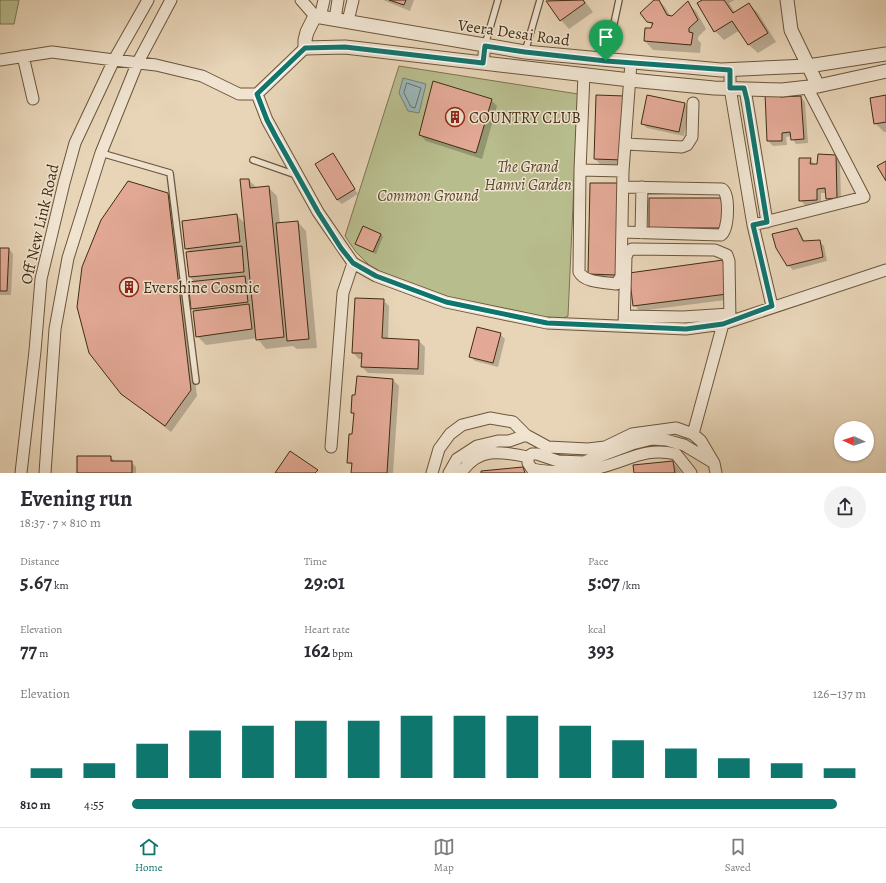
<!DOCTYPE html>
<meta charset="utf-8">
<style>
:root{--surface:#fff;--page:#f2f2f3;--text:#2b2b33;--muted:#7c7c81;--line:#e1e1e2;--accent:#0f766e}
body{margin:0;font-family:Alegreya,serif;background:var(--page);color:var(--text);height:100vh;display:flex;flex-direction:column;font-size:15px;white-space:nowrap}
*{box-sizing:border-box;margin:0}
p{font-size:13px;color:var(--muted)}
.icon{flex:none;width:22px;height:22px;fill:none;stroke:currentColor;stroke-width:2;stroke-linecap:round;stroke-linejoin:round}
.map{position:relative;height:473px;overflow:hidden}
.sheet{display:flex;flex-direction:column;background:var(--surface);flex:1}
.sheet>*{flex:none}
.needle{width:26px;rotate:274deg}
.fabs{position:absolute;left:834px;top:421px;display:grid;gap:8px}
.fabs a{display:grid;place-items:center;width:40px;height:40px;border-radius:50%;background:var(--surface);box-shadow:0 1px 3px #0004;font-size:20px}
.pin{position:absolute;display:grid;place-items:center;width:34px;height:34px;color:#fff;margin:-41px -17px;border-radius:50% 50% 50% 0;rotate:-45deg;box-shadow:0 0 4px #0007}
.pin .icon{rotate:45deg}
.round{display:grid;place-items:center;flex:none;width:42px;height:42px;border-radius:21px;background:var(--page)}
.headline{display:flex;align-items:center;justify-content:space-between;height:68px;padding:0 20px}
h1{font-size:22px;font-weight:700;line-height:30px}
.figures{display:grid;grid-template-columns:repeat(3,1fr);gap:6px;height:68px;padding:4px 20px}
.figures div{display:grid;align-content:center}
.figures b{font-size:20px;font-weight:700}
.figures small{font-size:11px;font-weight:400}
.figures p{font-size:11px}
.chart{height:112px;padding:8px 20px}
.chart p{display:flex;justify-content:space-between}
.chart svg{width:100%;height:72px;margin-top:4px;stroke:var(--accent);stroke-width:6}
ul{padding:0 20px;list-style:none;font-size:13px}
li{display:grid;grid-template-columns:64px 48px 1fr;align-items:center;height:30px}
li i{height:10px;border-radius:5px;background:var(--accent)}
.dock{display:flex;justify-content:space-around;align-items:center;height:56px;border-top:1px solid var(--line);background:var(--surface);font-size:11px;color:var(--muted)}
.dock a{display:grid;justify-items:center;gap:2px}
.dock .current{color:var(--accent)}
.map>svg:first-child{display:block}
.green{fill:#b8bd8e;stroke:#7c7450}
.water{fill:#9ab6b8;stroke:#767f75}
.shadow{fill:#0003}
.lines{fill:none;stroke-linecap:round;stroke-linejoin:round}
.shore{stroke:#6e7164;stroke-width:1}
.building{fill:#e3a996;stroke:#412c11}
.service-casing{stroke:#6b563b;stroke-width:8}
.minor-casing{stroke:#6b563b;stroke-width:13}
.tertiary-casing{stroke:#6b563b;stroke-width:15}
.service{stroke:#f0e4d1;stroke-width:5.5}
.minor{stroke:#f0e4d1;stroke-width:11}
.tertiary{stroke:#f0e4d1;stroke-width:13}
.route-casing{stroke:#fff;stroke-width:8}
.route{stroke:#0f766e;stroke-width:5}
.labels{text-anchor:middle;stroke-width:3;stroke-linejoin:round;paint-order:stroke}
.street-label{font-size:16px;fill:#412c11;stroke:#f0e4d1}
.poi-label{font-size:16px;fill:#412c11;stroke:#f0e4d1;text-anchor:start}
.park-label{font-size:16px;font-style:italic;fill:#59492a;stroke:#f0e4d1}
</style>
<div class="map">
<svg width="886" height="473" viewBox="0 0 886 473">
<rect width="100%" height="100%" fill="#e8d5b8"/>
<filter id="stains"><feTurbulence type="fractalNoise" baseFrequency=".005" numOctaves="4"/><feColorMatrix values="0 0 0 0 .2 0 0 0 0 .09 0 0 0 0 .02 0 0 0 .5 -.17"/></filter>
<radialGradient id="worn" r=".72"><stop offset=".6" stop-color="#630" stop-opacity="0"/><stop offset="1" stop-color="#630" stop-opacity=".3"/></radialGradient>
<path class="green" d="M 0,0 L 19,0 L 14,24 L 0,24 Z
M 399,66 L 578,94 L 568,316 L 562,319 L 548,320 L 447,299 L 377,273 L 356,252 L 345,236 Z"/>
<path class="water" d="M 403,78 L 426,84 L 419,113 L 408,111 L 399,93 Z"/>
<path class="shadow" d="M 383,0 L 414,0 L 410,11 Z
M 549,0 L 584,0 L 593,12 L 569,29 L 561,20 L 547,1 Z
M 656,0 L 658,0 L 665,7 L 671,17 L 687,3 L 696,11 L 706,29 L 698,37 L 698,40 L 701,43 L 700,53 L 653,50 L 645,41 L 652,29 L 653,26 L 648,21 Z
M 704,0 L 735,0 L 729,3 L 735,13 L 749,4 L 758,13 L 776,42 L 758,53 L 749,45 L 740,30 L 724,40 L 715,31 L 699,4 Z
M 779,93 L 784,98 L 801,97 L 805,102 L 808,143 L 796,144 L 791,136 L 786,137 L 787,145 L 773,146 L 768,141 Z
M 886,96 L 886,132 L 884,132 L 875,123 Z
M 624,97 L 629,166 L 601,165 L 595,159 Z
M 491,100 L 497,106 L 482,159 L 426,141 L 420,135 Z
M 685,104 L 689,109 L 684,136 L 647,128 L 642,123 Z
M 333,155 L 358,194 L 342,204 L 337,200 Z
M 835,156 L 840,161 L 841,202 L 832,203 L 827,199 L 826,193 L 821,193 L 821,204 L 805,205 L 800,200 L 810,159 L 815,165 Z
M 249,180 L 257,188 L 268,187 L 277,196 L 280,224 L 298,222 L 306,231 L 317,348 L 297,349 L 293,346 L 266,349 L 257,338 L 206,345 L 197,336 L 196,312 L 192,308 L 195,283 L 190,277 L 190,252 L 186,249 L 236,215 L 246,224 Z
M 624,190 L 622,281 L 595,280 L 589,274 Z
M 167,194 L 174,200 L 197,396 L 171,432 L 122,394 Z
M 730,205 L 729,234 L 656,234 Z
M 797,229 L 801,234 L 805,242 L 819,241 L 824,246 L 827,261 L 793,270 L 788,265 Z
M 381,234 L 383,237 L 376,254 L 356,244 Z
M 0,249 L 9,249 L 13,254 L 11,295 L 0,295 Z
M 722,261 L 729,268 L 733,299 L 640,311 L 634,305 Z
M 383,300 L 389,306 L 388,340 L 419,341 L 425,347 L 424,375 L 368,373 L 362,367 L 363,359 L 359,359 L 353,353 Z
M 500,334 L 505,339 L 498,367 L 475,361 L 470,356 Z
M 393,380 L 399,386 L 393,473 L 352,473 L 353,466 L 348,462 L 353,435 L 354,415 L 352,413 Z
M 110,457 L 115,461 L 131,462 L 136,467 L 136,473 L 78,473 Z
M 673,462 L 682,473 L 635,473 Z"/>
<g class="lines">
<path class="shore" d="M 407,83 L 421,88 L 415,108 L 411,107 L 404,93 Z"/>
</g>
<path class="building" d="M 389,0 L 406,0 L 404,5 Z
M 583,0 L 585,3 L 560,21 L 546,1 Z
M 654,0 L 659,0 L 667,15 L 672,16 L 688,1 L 698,20 L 689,28 L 689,32 L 693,33 L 691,45 L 644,41 L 645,28 L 651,28 L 653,23 L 647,22 L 640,13 Z
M 702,0 L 724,0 L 733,13 L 749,3 L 768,33 L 748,45 L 732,21 L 714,32 L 697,3 Z
M 433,81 L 492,99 L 476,153 L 419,135 Z
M 780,92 L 780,97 L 801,96 L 804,139 L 791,140 L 790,132 L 782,133 L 782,141 L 767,141 L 765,93 Z
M 596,95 L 625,96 L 623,160 L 594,159 Z
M 647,95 L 685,103 L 679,132 L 641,124 Z
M 886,95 L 886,122 L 874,124 L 870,98 Z
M 333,153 L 355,189 L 337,200 L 315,164 Z
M 818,154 L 836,155 L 837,198 L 826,199 L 825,188 L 817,189 L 817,200 L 799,201 L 799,158 L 811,158 L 810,164 L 817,164 Z
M 886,161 L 886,181 L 877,166 Z
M 240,179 L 249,179 L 250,188 L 269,186 L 284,337 L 256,340 Z
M 128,181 L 168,193 L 191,390 L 165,426 L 121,394 L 89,353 L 77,307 L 82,267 L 101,220 Z
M 590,183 L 618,183 L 616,275 L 588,274 Z
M 649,198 L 724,198 L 724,228 L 649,228 Z
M 237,214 L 240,242 L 185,249 L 182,221 Z
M 298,221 L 309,339 L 287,341 L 276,223 Z
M 363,226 L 381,234 L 373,252 L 355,244 Z
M 797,228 L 803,241 L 820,240 L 823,257 L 787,266 L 776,248 L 772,234 Z
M 242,246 L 244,272 L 189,277 L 186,252 Z
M 0,248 L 9,248 L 7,291 L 0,291 Z
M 723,260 L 727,294 L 633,306 L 629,273 Z
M 245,276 L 248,302 L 191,309 L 188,282 Z
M 355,298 L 384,299 L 382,338 L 419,340 L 418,369 L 361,367 L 362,353 L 352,353 Z
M 249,304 L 252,329 L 196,337 L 193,311 Z
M 477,327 L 501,333 L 493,363 L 469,357 Z
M 357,376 L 393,379 L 387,473 L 351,473 L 352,463 L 347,463 L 349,434 L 352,434 L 354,413 L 351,413 L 352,395 L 355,395 Z
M 290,451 L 318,470 L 315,473 L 275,473 Z
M 77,456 L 111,456 L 111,461 L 132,461 L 132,473 L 77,473 Z
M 673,461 L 675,473 L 634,473 L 633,465 Z
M 523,467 L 525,473 L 481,473 L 481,471 Z"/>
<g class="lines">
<g class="service-casing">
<path id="service" d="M 485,45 L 498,0
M 525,52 L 540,0
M 606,61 L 619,0
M 101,153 L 170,173 L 196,381
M 253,160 L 296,175"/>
</g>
<g class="minor-casing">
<path id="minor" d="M 301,0 L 315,16
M 320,17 L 324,0
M 335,19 L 338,0
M 348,21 L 353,0
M 23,56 L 33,99
M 0,60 L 52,52 L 114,60 L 156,65 L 202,76 L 239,94 L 257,94 L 305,48
M 483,63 L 485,46
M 730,70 L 730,88 L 753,225 L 772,306
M 745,89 L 767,222
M 257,94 L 267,120 L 318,212 L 353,263 L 376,276 L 446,302 L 547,323 L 686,329 L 723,324 L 886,270
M 626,144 L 682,147 L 687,145 L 692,137 L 693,103
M 580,170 L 584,74
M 623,171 L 580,170 L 579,272 C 585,283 604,282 616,284 L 621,277 L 623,171 L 631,62
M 753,225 L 864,197 L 807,87
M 622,232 L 721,235 C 729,230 730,193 722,189 L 623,187
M 641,233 L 642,187
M 625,316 L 683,317 L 730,314
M 624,326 L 626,257 L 628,252 L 632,249 L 715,250 L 727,255 L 729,261 L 730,321
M 693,434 L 723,324
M 331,447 L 343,293 L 353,263
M 21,473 L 35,351 L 41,279 L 64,183 L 75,143 L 114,60 L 148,0
M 45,473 L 55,329 L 68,258 L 101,153 L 137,64 L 171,0
M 432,473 L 439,449 L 450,434 L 462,425 L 490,418 L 513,422 L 526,435 L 548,447 L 588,449 L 605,447 L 632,434 L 676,428 L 693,434 L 701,441 L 714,463 L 716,473
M 449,473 L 457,459 L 477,446 L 498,441 L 509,441 L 526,435
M 461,473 C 478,447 500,451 528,457
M 691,473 L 676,454 C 645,447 630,460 602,467 C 582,473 552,473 532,469 L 528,463 L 528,457 L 532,454 L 537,454 L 558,461 L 584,462 L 632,444 L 652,439 L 666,440 L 684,445 L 714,463"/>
</g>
<g class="tertiary-casing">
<path id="tertiary" d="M 787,0 L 791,30 L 818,86
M 886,54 L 808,66 L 721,70 L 525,52 L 315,16 L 307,32 L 305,40 L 305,48 L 345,47 L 630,80 L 714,88 L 782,90 L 818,86 L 886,71"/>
</g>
<use href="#service" class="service"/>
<use href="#minor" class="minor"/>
<use href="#tertiary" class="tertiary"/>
</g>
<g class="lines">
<g class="route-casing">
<path id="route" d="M 485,46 L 525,52 L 606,61 L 730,70 L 730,88 L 744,88 L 747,100 L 767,222 L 753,225 L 772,306 L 723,324 L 686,329 L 547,323 L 446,302 L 376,276 L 353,263 L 341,248 L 318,212 L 276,137 L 267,120 L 257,94 L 305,48 L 345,47 L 483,63 Z"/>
</g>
<use href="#route" class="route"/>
</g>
<defs>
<g id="building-ring" transform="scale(1)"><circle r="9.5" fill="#f0e4d1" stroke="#8f2418" stroke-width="1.5"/><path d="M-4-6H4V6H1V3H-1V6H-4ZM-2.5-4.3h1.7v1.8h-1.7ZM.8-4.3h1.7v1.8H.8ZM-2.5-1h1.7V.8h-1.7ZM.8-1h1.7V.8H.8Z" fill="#8f2418"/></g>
</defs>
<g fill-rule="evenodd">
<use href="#building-ring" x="455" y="117"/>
<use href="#building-ring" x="129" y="287"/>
</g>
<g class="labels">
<g class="street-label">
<text transform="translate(514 32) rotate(8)" y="6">Veera Desai Road</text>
<text transform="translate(39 224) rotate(-77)" y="6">Off New Link Road</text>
</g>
<g class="poi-label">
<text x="469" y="123">COUNTRY CLUB</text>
<text x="143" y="293">Evershine Cosmic</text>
</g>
<g class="park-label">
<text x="528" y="172">The Grand<tspan x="528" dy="18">Hamvi Garden</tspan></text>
<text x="428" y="201">Common Ground</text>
</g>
</g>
<rect width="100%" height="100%" filter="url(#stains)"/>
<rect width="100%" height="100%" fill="url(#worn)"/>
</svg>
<div class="fabs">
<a><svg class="needle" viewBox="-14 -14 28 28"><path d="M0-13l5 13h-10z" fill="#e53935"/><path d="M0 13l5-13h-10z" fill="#7c7c81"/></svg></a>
</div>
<div class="pin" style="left:606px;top:61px;background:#1e9e55"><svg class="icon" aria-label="arrive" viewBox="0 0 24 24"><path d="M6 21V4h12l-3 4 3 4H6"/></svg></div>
</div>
<section class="sheet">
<div class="headline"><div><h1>Evening run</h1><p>18:37 · 7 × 810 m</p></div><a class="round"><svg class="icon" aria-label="share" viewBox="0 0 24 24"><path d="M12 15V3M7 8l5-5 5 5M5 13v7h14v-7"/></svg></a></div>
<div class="figures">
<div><p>Distance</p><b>5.67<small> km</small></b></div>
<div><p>Time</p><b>29:01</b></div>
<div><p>Pace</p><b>5:07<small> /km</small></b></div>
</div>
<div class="figures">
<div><p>Elevation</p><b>77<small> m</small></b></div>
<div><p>Heart rate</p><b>162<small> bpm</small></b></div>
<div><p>kcal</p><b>393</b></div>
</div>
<div class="chart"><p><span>Elevation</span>126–137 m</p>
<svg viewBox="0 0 160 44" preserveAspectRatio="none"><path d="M5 44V38M15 44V35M25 44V23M35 44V15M45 44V12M55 44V9M65 44V9M75 44V6M85 44V6M95 44V6M105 44V12M115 44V21M125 44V26M135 44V32M145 44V35M155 44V38"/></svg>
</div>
<ul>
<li><b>810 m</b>4:55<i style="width:96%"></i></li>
</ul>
</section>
<nav class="dock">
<a class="current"><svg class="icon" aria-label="home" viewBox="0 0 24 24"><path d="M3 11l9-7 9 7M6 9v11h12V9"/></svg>Home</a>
<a><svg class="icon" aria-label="map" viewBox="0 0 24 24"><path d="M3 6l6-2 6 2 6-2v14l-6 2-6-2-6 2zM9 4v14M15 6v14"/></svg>Map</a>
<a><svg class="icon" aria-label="saved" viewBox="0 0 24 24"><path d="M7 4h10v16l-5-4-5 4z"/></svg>Saved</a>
</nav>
